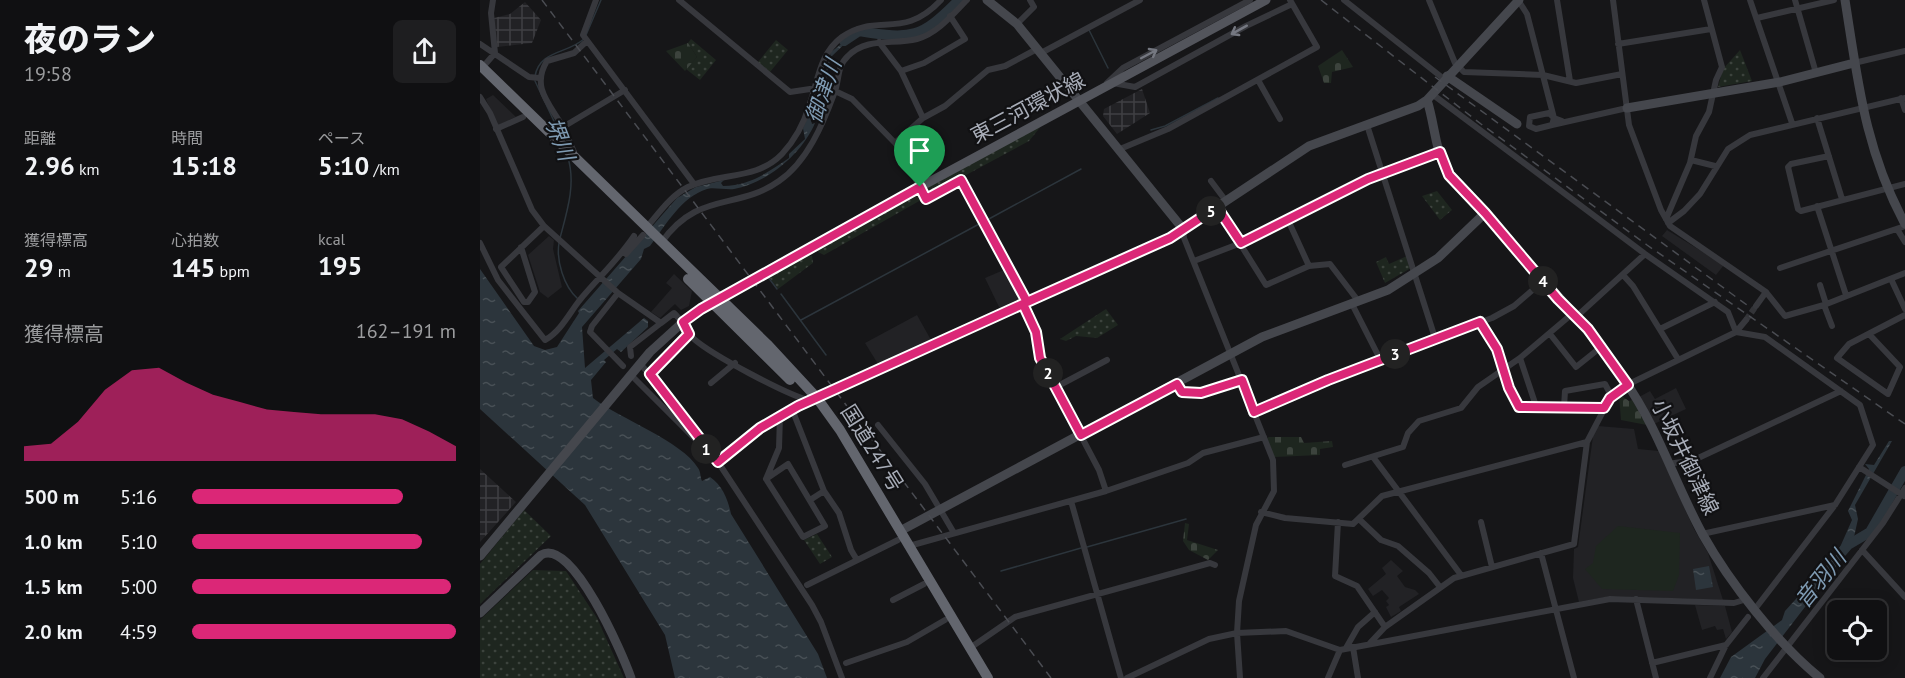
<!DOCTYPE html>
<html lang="ja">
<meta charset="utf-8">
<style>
:root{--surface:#101012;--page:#1e1e20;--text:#f1f3f6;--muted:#9c9d9f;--line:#303032;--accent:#db2777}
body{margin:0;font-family:"PT Sans","Noto Sans JP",sans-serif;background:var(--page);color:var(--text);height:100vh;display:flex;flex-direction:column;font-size:22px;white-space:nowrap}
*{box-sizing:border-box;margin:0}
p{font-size:20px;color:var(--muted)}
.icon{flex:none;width:33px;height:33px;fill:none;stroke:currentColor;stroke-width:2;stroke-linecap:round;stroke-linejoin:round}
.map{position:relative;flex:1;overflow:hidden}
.drawer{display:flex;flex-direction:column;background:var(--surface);width:480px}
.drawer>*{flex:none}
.buttons{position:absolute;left:1347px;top:600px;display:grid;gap:12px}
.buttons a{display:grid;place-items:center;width:60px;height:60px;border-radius:9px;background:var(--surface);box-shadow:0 3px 15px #0003,0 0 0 2px var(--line);font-size:30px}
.pin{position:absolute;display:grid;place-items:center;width:51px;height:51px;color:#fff;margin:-62px -26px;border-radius:50% 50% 50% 0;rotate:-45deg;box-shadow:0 0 6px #0007}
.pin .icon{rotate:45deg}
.km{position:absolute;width:30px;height:30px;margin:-15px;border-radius:50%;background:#222;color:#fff;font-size:16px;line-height:30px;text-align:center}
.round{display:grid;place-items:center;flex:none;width:63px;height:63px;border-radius:9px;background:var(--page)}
.headline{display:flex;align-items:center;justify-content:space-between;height:102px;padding:0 24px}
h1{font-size:33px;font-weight:800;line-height:45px}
.metrics{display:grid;grid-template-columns:repeat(3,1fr);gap:9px;height:102px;padding:6px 24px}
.metrics div{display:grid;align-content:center}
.metrics b{font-size:26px;font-weight:800}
.metrics small{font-size:16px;font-weight:400}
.metrics p{font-size:16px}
.chart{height:168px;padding:12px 24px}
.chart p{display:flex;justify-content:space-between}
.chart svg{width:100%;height:108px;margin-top:6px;fill:var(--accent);opacity:.7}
ul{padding:0 24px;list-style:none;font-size:20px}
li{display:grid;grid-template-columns:96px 72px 1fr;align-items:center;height:45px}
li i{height:15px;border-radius:8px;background:var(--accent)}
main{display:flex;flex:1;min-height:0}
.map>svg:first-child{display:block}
.built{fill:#222225}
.industrial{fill:url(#industrial-grid)}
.green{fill:url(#green-dots)}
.cemetery{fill:url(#cemetery-stones)}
.pitch{fill:#1e261f}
.water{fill:url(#water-ripples)}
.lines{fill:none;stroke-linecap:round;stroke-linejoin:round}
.stream{stroke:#2c353c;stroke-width:1.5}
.river{stroke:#2c353c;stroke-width:10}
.street-tunnel{stroke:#333438;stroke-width:6;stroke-dasharray:6 3;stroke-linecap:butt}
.street{stroke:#37383d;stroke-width:6}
.secondary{stroke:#45474d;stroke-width:9}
.primary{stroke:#53555c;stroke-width:9}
.highway{stroke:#63666e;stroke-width:10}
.rail{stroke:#4a4c52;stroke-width:1.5;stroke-dasharray:8 6;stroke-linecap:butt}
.oneway{stroke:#757881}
.route-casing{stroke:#fff;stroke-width:12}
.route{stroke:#db2777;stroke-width:8}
.labels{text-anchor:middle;stroke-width:4.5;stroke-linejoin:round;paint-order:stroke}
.street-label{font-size:21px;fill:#a8adb8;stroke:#111113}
.water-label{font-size:22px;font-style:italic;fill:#7f9bb3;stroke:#111113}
</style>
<main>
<section class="drawer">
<div class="headline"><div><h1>夜のラン</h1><p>19:58</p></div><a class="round"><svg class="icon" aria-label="share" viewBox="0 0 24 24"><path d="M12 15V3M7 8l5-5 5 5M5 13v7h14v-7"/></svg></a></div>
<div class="metrics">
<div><p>距離</p><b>2.96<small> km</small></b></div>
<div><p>時間</p><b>15:18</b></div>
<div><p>ペース</p><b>5:10<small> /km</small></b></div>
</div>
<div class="metrics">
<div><p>獲得標高</p><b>29<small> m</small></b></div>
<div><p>心拍数</p><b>145<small> bpm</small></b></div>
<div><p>kcal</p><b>195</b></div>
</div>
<div class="chart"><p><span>獲得標高</span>162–191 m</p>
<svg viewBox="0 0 160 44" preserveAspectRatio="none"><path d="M0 44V38L10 37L20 28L30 15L40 7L50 6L60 12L70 17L80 20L90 23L100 24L110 25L120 25L130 25L140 27L150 32L160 38V44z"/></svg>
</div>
<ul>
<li><b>500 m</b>5:16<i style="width:80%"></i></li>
<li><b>1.0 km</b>5:10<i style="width:87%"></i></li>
<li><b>1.5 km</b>5:00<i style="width:98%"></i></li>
<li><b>2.0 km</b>4:59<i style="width:100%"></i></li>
</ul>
</section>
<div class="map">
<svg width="1425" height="678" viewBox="0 0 1425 678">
<defs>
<pattern id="industrial-grid" width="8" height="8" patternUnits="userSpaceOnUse" patternTransform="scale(1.5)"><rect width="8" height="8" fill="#222225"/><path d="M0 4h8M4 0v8" fill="none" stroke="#3f3f43"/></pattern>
<pattern id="green-dots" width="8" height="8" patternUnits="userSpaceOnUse" patternTransform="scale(1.5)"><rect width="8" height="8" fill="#1e261f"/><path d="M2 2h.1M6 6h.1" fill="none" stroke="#3c433d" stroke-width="1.8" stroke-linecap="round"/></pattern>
<pattern id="cemetery-stones" width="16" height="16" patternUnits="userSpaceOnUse" patternTransform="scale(1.5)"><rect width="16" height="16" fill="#1e261f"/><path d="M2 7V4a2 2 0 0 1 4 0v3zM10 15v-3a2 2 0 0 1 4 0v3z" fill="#3c433d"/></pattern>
<pattern id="water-ripples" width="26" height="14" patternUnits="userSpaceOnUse" patternTransform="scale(1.5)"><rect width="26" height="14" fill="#2c353c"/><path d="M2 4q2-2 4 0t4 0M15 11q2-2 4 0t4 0" fill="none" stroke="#485056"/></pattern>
</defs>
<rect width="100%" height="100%" fill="#161618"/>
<path class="built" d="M 13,95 L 36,117 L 17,126 L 6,99 Z
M 1187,230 L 1244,265 L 1236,275 L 1182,236 Z
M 69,236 L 74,240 L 73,249 L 82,287 L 68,298 L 60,292 L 48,255 Z
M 526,269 L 543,299 L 520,309 L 505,278 Z
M 194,274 L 212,291 L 209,306 L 201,310 L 195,304 L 180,318 L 171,312 L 192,288 L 186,283 Z
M 437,315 L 451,340 L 398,364 L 385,343 Z
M 1196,388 L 1206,409 L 1174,424 L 1159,397 L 1170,391 L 1175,399 Z
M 1118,426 L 1154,429 L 1158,449 L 1179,451 L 1214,529 L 1228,553 L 1243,600 L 1131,596 L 1099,602 L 1093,578 L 1094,549 L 1098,547 L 1113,436 Z
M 911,560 L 923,571 L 917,576 L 925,587 L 935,590 L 939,594 L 919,607 L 921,611 L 911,617 L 906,607 L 909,605 L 906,601 L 909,598 L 902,590 L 893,596 L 888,589 L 906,574 L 902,568 Z
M 1215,605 L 1245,606 L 1252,632 L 1246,639 L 1243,629 L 1237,630 L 1235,626 L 1222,630 Z"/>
<path class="industrial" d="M 45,2 L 61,20 L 52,43 L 17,47 L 14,18 L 30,14 Z
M 662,89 L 670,113 L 637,134 L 623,116 L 624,109 Z
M 0,469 L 36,502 L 0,542 Z"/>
<path class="green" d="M 211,39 L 236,60 L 220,80 L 206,69 L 217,57 L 208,43 Z
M 296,40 L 308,50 L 290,72 L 278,62 Z
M 1260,50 L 1272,81 L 1238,87 L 1243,69 Z
M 562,125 L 549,141 L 449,195 L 444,189 Z
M 957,191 L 972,210 L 960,220 L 942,196 Z
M 436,192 L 440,193 L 441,200 L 344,255 L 338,252 L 340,248 Z
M 327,256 L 332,256 L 333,263 L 298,289 L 289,277 Z
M 927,256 L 931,268 L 905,283 L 896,262 L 906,257 L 909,264 Z
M 626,309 L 638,325 L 617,338 L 596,336 L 586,341 L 580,339 Z
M 44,510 L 71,536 L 0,604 L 0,564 Z
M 337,534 L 352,557 L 340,564 L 324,540 Z
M 53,570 L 86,571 L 117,618 L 144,678 L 0,678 L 0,620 Z"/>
<path class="cemetery" d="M 208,43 L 217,57 L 205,71 L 186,51 Z
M 862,50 L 873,67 L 852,72 L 851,83 L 844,83 L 838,66 Z
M 1139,394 L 1149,401 L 1152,400 L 1167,425 L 1141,420 Z
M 789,437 L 821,437 L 824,443 L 852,441 L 853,447 L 840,449 L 840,455 L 794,457 L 787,438 Z
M 705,523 L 709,524 L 707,540 L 738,550 L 728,560 L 709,550 L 703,541 Z"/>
<path class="pitch" d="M 1138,526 L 1200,533 L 1199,575 L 1193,591 L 1122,589 L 1105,569 L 1113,563 L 1116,546 Z"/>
<path class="water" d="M 378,31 L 351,57 L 343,93 L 331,120 L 332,124 L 335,123 C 322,154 287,183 254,189 C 247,190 232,187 227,189 C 201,197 186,225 170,246 L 164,249 L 161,259 L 102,327 L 105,368 L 164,318 L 168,321 L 168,327 L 141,352 L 137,349 L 124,360 L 126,362 L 111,380 L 113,398 C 140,419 202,441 218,468 C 221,472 220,477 222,481 L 230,477 C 243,486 248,500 251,514 L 338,654 L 347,678 L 195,678 L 185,635 L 105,505 L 0,409 L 0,269 L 54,346 L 65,350 L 77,347 L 99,313 L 98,311 L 197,198 L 216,187 L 244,180 L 241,183 L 243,186 C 271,185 285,174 309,158 L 309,154 L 325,139 L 323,128 L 341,88 L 351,52 Z
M 1409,441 L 1412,441 L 1375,505 L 1378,519 L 1372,546 L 1285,659 L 1275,678 L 1240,678 L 1251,657 L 1302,620 L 1305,611 L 1357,554 L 1372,520 L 1368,511 L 1389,469 L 1385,464 L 1394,465 Z
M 1229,566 L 1233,587 L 1216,590 L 1213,569 Z"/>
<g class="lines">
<path class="stream" d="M 609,30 L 628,68
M 106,35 L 121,0
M 55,76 C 60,50 87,54 104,39
M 55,81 L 81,136
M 671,130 L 685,126 L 738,98
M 507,220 L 601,169
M 80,238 C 87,212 96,184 88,158
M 79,243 C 76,261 84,286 97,298
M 288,277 L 297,289
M 301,294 L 346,355
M 321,320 L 501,223
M 607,547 L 706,519
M 521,571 L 601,548"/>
<path class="river" d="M 364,41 L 379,31 C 433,40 441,38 479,0
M 1362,552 L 1368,545 L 1390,532 L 1425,471"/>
<path class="street-tunnel" d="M 1266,320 L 1276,306"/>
<path class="street" d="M 116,0 L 103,35 L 214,184
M 199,0 L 310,92 L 330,89 L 355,91 L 372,99 L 419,147 L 446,199 L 481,180 L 547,302
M 864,0 L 964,79
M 949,0 L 975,63 L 984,72 L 1063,75 L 1096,83 L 1142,74
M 1038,0 L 1047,14 L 1074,118 L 1082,121
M 1077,0 L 1090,81
M 1133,0 L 1149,125 L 1181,210 L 1190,226 L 1286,292 L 1305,316 L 1344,305 L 1425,273
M 1270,0 L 1312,123
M 1315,0 L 1336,73
M 1277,18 L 1354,0
M 537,24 L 554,7 L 550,0
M 107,41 L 94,53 L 67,61 C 51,87 69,103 83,127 L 145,90
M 399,42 L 421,71 L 443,118
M 0,44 L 49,77 L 59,78
M 1138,44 L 1231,29
M 561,53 L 660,0
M 1374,63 L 1425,51
M 2,68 L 15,53 L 11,13 L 13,0
M 421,71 L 444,63 L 485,39 L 470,16
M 778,80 L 800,119
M 627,83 L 643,68 L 770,0
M 633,83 L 655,87 L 766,26 L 812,4
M 952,94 L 1165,254 L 1248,312 L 1256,332 L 1285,337 L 1380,405 L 1393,445 L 1355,505 L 1275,609
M 0,97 L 10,113 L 52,210 L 64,226 L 138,293 L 181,323 L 194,313 C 203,321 206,332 214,339 C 232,355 307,395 331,401
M 1421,98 L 1425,110
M 1069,113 L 1074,118 L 1072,125 L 1056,129 L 1049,126 L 1050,117 Z
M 1337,118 L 1362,199
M 887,125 L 955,338
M 1072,125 L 1147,108
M 83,127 L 94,152
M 16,129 L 43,117
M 415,143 L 443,118 L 465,106 L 508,70 L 525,66 L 557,49
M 640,149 L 688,129 L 837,47 L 810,0
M 1349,156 L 1311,164 L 1308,167 L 1318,209 L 1321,211 L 1425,184
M 1211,160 L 1235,166
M 731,181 L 746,201
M 1337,206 L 1366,295
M 737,207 L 786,285 L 829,266 L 850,264 L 879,302
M 1186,219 L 1210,163 L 1216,136 L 1229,112 L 1236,80 L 1242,67 L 1224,0
M 808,220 L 829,266
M 1188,223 L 1204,211 L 1220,194 L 1248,149 L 1270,135 L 1425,98
M 166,228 C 179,213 190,196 208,187 C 239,172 276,181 302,154 C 314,141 324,123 329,106 C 338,82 339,54 362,37 C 397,12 423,41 461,0
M 703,229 L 704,238 L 793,460 L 794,491 L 776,525 L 759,601 L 757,633 L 760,678
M 1417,229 L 1425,242
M 0,243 L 18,280 L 65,340 C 80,332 89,314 99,301 C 117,279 138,260 154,236
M 181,243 C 218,190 257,211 299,181 C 327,162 343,124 354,94 C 360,80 356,67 368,56 C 387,37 412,45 437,39 C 457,34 473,14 487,0
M 41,247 L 55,292 L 48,302 L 44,302 L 21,267 L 64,226
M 146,254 L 163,235
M 714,261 L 761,243 L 888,179 L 960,152
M 1300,268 L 1425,226
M 1143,275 L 1153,286 L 1198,359
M 1411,279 L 1425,309
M 1340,285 L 1346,304
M 138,293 L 112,326 L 110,332 L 143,366
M 543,304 L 557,332 L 560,358 L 619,470 L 626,491
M 872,304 L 900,359
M 1344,305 L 1352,326
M 1276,306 L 1286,292
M 1096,317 L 1165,254
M 1000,322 L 1017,349 L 1029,388 L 1039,407 L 1124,408
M 1180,329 L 1235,302
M 1070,334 L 1096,367 L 1121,347
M 1389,334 L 1420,367 L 1408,394 L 1357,358 L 1369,344 L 1425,315
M 151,356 L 150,347 L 181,323
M 1040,358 L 1056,406
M 163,367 L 216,430 L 221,442
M 170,374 L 209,334
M 155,379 L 238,462 L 332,605 L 341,622 L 362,678
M 231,383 L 255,363
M 697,385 L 702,392 L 721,393 L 762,380
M 576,387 L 627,360
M 1084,407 L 1085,391 L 1125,384 L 1132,397
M 312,409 L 344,491 L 359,513 L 371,550 L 377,560
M 774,412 L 900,359 L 1012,318 L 1034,306 L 1063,281
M 398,425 L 445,484 L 474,533
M 893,457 L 981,575
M 238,462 L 280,428 L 330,401
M 1188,464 L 1214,460 L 1361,391
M 865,465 L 923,447 L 928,433 L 939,421 L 981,408 L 998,387 L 1040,358 L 1092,314
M 1379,467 L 1424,496
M 286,479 L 308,464 L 345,526 L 323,537 L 286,479 L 299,448 L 300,416
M 330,500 L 344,491
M 591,501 L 641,678
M 781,512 L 805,518 L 873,524 L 902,496 L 1107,442
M 880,520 L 901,540 L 918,546 L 949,573 L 960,587
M 858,522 L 855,576 L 877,586 L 905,627
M 1001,522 L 1012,567
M 1222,534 L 1355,505
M 429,546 L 626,491 L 708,463 L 723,453 L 784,437
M 1382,550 L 1425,597
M 1061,553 L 1094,678
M 327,585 L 418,540
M 1156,599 L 1176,678
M 413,600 L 444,584
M 890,643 L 905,627 L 974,578 L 1094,544 L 1107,442 L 1130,398 L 1153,382 L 1256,332 L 1266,320
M 873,647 L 878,678
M 490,648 L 535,617 L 730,563 L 735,565
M 866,648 L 878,627 L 895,612
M 366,663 L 427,642 L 465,620
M 1172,663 L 1246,645
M 647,678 L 729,639 L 757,633 L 806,631 L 860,650 L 1130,599 L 1254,603 L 1267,599
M 848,678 L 860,650
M 1230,678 L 1246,645 L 1268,617
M 1283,678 L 1403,523 L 1425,488"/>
<path class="secondary" d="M 507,0 L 537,24 L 703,229
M 1365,0 C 1378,82 1385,150 1425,224
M 967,76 L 1037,124
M 947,100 C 954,121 955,147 964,166 C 974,186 995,200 1009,217 C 1055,271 1105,323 1145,381 C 1178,428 1195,484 1223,535 C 1250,583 1297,643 1340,678
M 1147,108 L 1300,82 L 1374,63
M 331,401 L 690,238 L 829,146 L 938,106 L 947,100 L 1039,0
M 420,531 L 782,337 L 908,290 L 958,258 L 1005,213
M 0,556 L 170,352 L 203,322 L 233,302
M 0,613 L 61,555 C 92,536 143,655 151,678"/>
<path class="primary" d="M 235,301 L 440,187 L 786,0"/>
<path class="highway" d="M 0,65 L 287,344 L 337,398 L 360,430 L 508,678
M 208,279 L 310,380"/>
<path class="rail" d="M 62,0 L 571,678
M 841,0 L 1001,124 L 1167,245 L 1425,424
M 955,77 L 1267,305"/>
</g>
<defs><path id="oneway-shaft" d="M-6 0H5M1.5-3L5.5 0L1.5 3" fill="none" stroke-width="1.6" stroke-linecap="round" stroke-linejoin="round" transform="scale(1.5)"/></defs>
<g class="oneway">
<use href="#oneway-shaft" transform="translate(759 30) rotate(151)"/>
<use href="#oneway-shaft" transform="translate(669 54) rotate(-28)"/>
</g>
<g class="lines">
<g class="route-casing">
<path id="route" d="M 960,152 L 969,175 L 1005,213 L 1078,299 L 1108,329 L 1148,385 L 1130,398 L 1124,408 L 1039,407 L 1029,388 L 1017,349 L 1000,322 L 848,380 L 774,412 L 762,380 L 721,393 L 702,392 L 697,384 L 601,435 L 560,358 L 556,332 L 543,304 L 318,406 L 280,428 L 238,462 L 170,374 L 209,334 L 203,322 L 221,309 L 440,187 L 446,199 L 481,180 L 547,302 L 690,238 L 737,207 L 761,243 L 888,179 Z"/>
</g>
<use href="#route" class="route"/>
</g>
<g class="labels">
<g class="street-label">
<text transform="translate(548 108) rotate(-28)" y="7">東三河環状線</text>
<text transform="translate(392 448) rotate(58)" y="7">国道247号</text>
<text transform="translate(1205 457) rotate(64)" y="7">小坂井御津線</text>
</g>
<g class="water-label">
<text transform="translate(343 91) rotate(-71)" y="8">御津川</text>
<text transform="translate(80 139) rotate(69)" y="8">堺川</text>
<text transform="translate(1340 579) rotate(-51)" y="8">音羽川</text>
</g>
</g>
</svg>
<div class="buttons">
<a><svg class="icon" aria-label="locate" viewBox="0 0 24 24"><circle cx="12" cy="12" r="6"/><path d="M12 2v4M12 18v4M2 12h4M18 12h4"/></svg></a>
</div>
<div class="pin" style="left:440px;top:187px;background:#1e9e55"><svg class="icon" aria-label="arrive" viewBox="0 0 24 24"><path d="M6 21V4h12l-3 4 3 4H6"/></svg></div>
<b class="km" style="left:226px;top:449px">1</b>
<b class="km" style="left:568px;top:373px">2</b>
<b class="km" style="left:915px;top:354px">3</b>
<b class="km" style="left:1063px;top:281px">4</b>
<b class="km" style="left:731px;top:211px">5</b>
</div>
</main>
